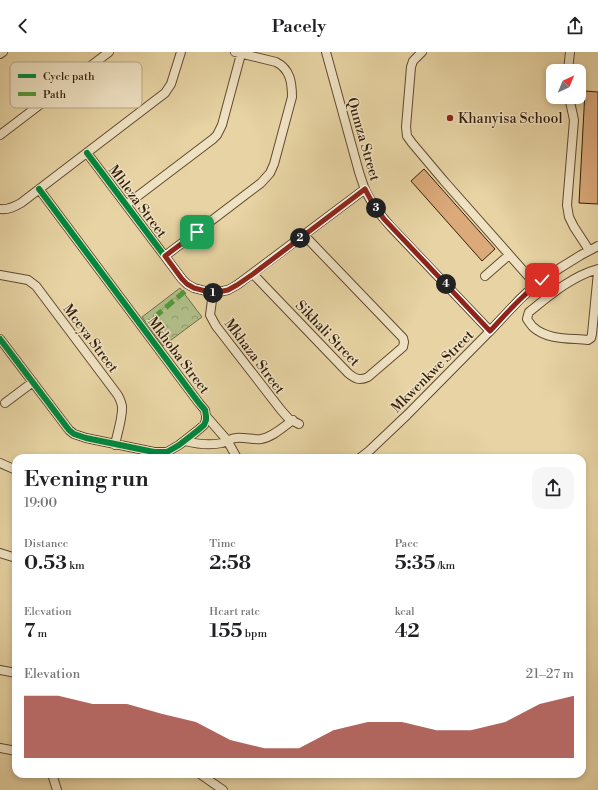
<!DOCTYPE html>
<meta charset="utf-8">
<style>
:root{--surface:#fff;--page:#f6f6f6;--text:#202124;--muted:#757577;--accent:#8f2418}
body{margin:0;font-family:"Libre Bodoni",serif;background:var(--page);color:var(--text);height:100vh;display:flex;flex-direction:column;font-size:15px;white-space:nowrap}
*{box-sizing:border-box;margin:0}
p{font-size:13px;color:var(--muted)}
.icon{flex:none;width:22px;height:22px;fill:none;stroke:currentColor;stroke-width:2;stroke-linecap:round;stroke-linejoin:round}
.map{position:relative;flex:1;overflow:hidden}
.sheet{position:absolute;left:12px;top:402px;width:574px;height:324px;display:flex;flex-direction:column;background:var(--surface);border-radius:12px;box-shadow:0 2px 6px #0003}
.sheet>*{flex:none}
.needle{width:26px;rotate:44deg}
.fabs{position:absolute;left:546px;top:12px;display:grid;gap:8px}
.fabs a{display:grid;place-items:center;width:40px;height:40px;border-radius:8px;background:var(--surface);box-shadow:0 2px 6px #0003;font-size:20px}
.pin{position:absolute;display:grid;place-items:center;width:34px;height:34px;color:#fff;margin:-17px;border-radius:8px;box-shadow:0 2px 6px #0006}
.km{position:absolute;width:20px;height:20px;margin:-10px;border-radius:50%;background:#222;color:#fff;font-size:11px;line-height:20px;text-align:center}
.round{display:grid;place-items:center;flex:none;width:42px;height:42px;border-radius:12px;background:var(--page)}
.summary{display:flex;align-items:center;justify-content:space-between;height:68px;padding:0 12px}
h1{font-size:22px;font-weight:600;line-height:30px}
.stats{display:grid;grid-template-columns:repeat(3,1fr);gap:6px;height:68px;padding:4px 12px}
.stats div{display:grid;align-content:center}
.stats b{font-size:20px;font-weight:600}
.stats small{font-size:11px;font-weight:400}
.stats p{font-size:11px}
.chart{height:112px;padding:8px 12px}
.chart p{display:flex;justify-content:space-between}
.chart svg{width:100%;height:72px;margin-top:4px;fill:var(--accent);opacity:.7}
header{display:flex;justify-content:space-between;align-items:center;height:52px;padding:0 12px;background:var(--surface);font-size:18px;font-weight:600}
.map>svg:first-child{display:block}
.forest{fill:url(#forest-crowns);stroke:#726e49}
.building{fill:#dba97a;stroke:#331d09}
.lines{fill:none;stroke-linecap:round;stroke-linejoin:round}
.minor-casing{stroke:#604a30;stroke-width:10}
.minor{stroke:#efe2c3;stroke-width:8}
.quiet{stroke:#519a3b;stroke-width:5;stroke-dasharray:10 5;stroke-linecap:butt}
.cycleway-casing{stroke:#efe2c3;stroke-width:8}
.cycleway{stroke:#00873e;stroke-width:6}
.route-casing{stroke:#fff;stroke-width:8}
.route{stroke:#8f2418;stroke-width:5}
.poi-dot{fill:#8f2418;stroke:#efe2c3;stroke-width:1.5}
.labels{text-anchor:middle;stroke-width:3;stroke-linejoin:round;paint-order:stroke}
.poi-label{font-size:14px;fill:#331d09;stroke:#efe2c3;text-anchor:start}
.street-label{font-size:14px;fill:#331d09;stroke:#efe2c3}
.key{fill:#efe2c3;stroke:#b7a78b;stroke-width:1}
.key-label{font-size:11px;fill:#331d09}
</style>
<header><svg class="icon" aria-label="back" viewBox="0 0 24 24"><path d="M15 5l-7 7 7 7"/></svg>Pacely<svg class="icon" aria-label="share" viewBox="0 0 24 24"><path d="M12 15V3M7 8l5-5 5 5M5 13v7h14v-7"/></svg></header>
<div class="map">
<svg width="598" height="738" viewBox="0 0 598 738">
<defs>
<pattern id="forest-crowns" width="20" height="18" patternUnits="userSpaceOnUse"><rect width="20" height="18" fill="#b1be89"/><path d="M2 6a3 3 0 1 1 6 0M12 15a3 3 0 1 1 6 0" fill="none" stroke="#919a6e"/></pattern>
</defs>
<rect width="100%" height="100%" fill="#e7d3a3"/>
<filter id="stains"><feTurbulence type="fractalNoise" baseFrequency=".005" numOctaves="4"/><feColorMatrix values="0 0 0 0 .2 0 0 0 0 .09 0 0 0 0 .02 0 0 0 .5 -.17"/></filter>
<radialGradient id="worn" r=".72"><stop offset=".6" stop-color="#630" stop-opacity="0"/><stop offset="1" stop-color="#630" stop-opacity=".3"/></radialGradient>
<path class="forest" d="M 180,236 L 202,265 L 163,294 L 142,265 Z"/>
<path class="building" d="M 585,39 L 598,40 L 598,152 L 579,151 Z
M 424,117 L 495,197 L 482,209 L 411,129 Z"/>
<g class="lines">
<g class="minor-casing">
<path id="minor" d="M 326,0 L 359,120 C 361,126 363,132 365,138 C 372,152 381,164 391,175 L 490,279
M 422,0 L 413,9 L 411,15 L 406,75 L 407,84 L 412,91 L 444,129 L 536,233
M 0,2 L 3,0
M 568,19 L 570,0
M 569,45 L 574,68 L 567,153 L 569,165 L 574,175 L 589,198
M 0,83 L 109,0
M 87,101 L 182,227 L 187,232 L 194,236 L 213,241 L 228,238 L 237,233 L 365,137
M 126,153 L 213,87 L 217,83 L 222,73 L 241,2
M 0,157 C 8,158 14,155 21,151 L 165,41 L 171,32 L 181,0
M 165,204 L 261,131 L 270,121 L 274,112 L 292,45 C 292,30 290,17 276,10 L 235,0
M 598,217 C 572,224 550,243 529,260 L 528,263 L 527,267 C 529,270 531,273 533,275 C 547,288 569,286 588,288 L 591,286 L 592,282 L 598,220
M 253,222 L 348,321 C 355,327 360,329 368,325 L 403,295 L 404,290 L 403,286 L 304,183
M 0,223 L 28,228 L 36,234 L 117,342 C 120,346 121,350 122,354 C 123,365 117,382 115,393
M 485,224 L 509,203
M 213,241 L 210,263 L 216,274 L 281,358 L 289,367 L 299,372
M 0,287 L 69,378 L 74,382 L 86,386 L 154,400 L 167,400 L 179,393 L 197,379 L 204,373 L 206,368 L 206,364 L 205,358 L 199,351 L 39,137
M 5,351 L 33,330
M 206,364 L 227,388 L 237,406
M 185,389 C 197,392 209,394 222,391 C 227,390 231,386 236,386 C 244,385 254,388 261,387 C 273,385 283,375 293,368
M 360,406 L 369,399 L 407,363 L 490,279 L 520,247 L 532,236 L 560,216 L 581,203 L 598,194
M 0,411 L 16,418
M 0,501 L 16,506
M 0,618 L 16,621
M 0,696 L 16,699
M 52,722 L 57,738
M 200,722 L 223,738"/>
</g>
<use href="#minor" class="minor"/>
<path class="quiet" d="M 143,275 L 191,234"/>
<g class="cycleway-casing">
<path id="cycleway" d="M 87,101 L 182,227 L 187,232 L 194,236 L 213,241 L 228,238 L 237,233 L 365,137
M 0,287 L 69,378 L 74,382 L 86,386 L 154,400 L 167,400 L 179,393 L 197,379 L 204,373 L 206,368 L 206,364 L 205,358 L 199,351 L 39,137"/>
</g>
<use href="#cycleway" class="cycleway"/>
</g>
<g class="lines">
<g class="route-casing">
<path id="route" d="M 197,180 L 165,204 L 182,227 L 187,232 L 194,236 L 213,241 L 228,238 L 237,233 L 253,222 L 365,137 L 372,150 L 384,167 L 490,279 C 507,261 522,243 542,228"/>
</g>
<use href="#route" class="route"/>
</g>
<circle class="poi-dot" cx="450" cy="66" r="4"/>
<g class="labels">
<g class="poi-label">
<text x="458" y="71">Khanyisa School</text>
</g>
<g class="street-label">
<text transform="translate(364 87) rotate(74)" y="5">Qumza Street</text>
<text transform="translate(138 149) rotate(53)" y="5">Mhleza Street</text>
<text transform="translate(328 281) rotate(46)" y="5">Sikhali Street</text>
<text transform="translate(91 286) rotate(53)" y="5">Mceya Street</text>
<text transform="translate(179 303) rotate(53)" y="5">Mkhoba Street</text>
<text transform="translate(255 304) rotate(53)" y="5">Mkhaza Street</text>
<text transform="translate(432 319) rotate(-45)" y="5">Mkwenkwe Street</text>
</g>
</g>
<rect x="10" y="10" width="132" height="46" rx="6" class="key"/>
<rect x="18" y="22" width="18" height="4" fill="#00873e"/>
<rect x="18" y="40" width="18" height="4" fill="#519a3b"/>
<g class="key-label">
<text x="43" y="28">Cycle path</text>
<text x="43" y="46">Path</text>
</g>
<rect width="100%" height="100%" filter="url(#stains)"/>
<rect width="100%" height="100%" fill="url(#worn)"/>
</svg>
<div class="fabs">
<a><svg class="needle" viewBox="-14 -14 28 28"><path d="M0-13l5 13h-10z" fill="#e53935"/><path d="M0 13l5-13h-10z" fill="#757577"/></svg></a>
</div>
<div class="pin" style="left:197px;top:180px;background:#1e9e55"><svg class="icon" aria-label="arrive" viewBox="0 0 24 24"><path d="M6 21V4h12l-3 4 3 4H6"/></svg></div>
<div class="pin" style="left:542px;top:228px;background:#d93025"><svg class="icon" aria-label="check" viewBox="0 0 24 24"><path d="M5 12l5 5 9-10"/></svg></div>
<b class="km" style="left:213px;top:241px">1</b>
<b class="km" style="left:300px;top:186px">2</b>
<b class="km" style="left:376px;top:156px">3</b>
<b class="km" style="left:446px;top:232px">4</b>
<section class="sheet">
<div class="summary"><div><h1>Evening run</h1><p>19:00</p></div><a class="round"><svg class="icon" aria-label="share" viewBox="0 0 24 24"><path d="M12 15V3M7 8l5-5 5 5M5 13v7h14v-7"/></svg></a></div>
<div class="stats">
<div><p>Distance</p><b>0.53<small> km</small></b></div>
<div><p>Time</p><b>2:58</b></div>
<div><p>Pace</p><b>5:35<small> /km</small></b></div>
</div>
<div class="stats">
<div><p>Elevation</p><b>7<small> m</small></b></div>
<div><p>Heart rate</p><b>155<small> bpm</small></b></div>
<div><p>kcal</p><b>42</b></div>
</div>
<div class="chart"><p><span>Elevation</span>21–27 m</p>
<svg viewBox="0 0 160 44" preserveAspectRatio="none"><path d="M0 44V6L10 6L20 11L30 11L40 17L50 22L60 33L70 38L80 38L90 27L100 22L110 22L120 27L130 27L140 22L150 11L160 6V44z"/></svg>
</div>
</section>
</div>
